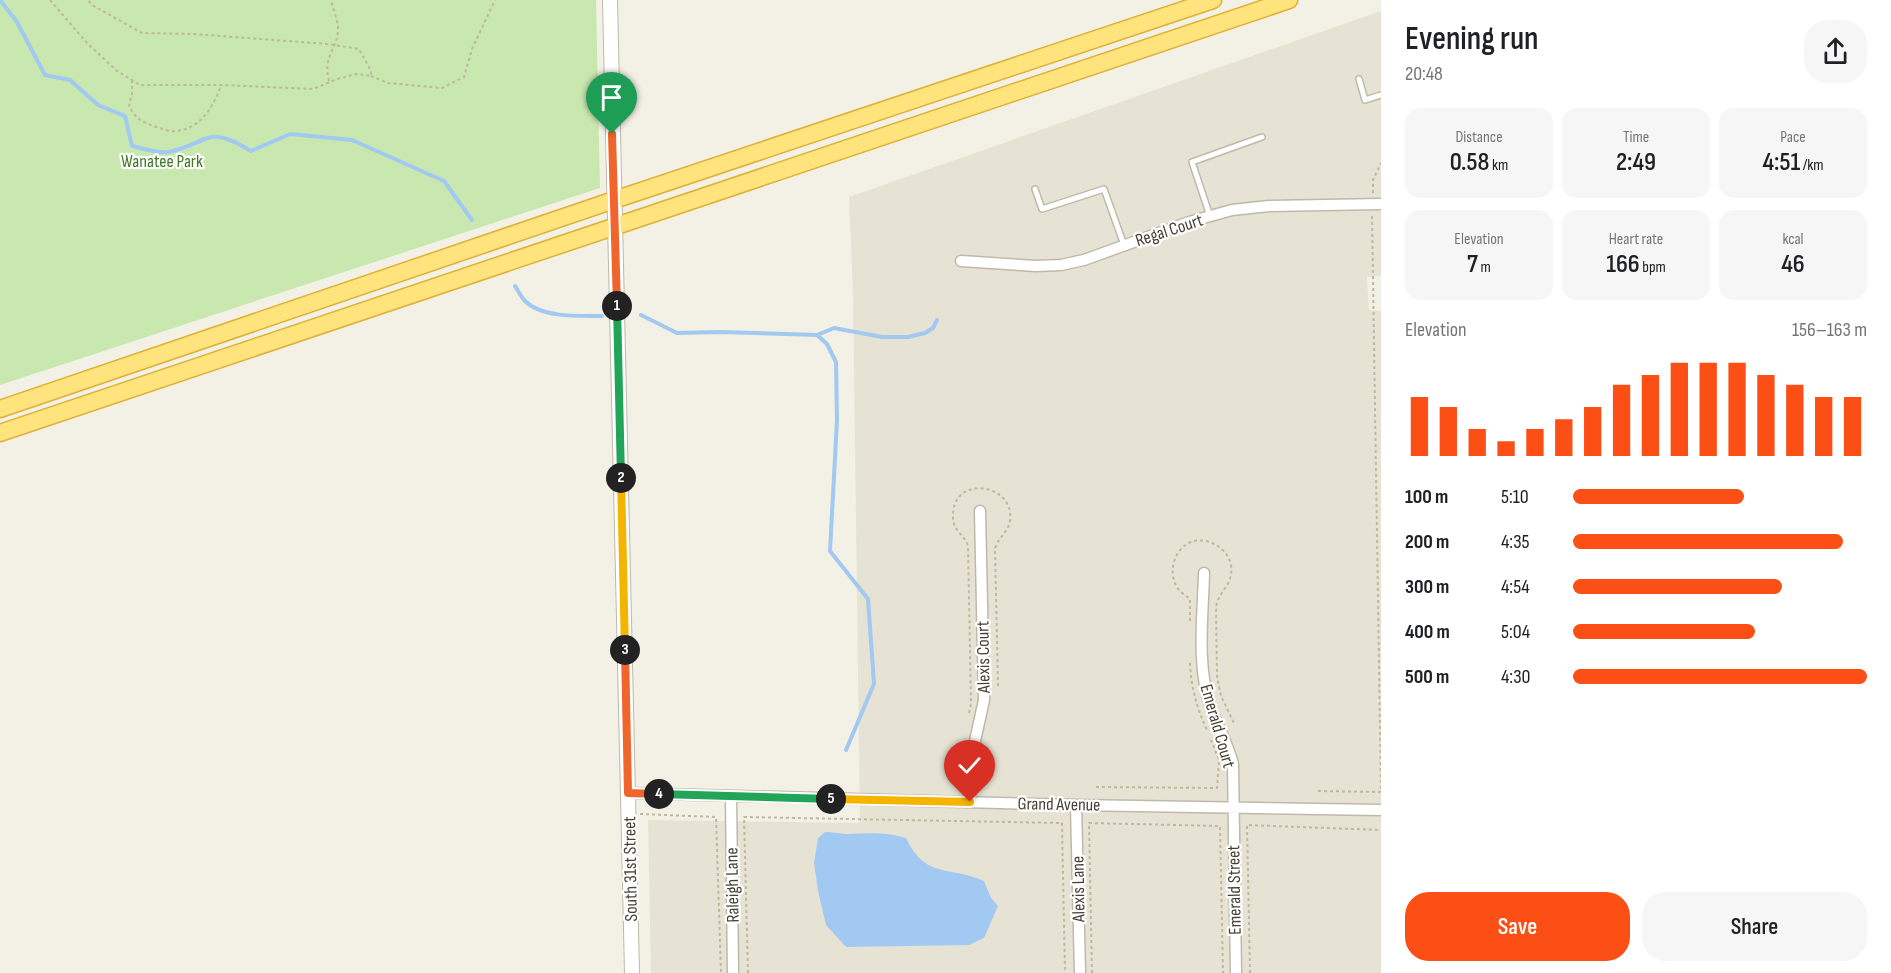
<!DOCTYPE html>
<meta charset="utf-8">
<style>
:root{--surface:#fff;--page:#f6f6f6;--text:#202124;--muted:#757577;--accent:#fb4f16}
body{margin:0;font-family:"Sofia Sans Condensed",sans-serif;background:var(--page);color:var(--text);height:100vh;display:flex;flex-direction:column;font-size:22px;white-space:nowrap}
*{box-sizing:border-box;margin:0}
p{font-size:20px;color:var(--muted)}
.icon{flex:none;width:33px;height:33px;fill:none;stroke:currentColor;stroke-width:2;stroke-linecap:round;stroke-linejoin:round}
.map{position:relative;flex:1;overflow:hidden}
.drawer{display:flex;flex-direction:column;background:var(--surface);width:510px}
.drawer>*{flex:none}
.pin{position:absolute;display:grid;place-items:center;width:51px;height:51px;color:#fff;margin:-62px -26px;border-radius:50% 50% 50% 0;rotate:-45deg;box-shadow:0 0 6px #0007}
.pin .icon{rotate:45deg}
.km{position:absolute;width:30px;height:30px;margin:-15px;border-radius:50%;background:#222;color:#fff;font-size:16px;line-height:30px;text-align:center}
.round{display:grid;place-items:center;flex:none;width:63px;height:63px;border-radius:24px;background:var(--page)}
.head{display:flex;align-items:center;justify-content:space-between;height:102px;padding:0 24px}
h1{font-size:33px;font-weight:600;line-height:45px}
.metrics{display:grid;grid-template-columns:repeat(3,1fr);gap:9px;height:102px;padding:6px 24px}
.metrics div{display:grid;align-content:center;border-radius:15px;background:var(--page);text-align:center}
.metrics b{font-size:26px;font-weight:600}
.metrics small{font-size:16px;font-weight:400}
.metrics p{font-size:16px}
.chart{height:168px;padding:12px 24px}
.chart p{display:flex;justify-content:space-between}
.chart svg{width:100%;height:108px;margin-top:6px;stroke:var(--accent);stroke-width:6}
.action{display:flex;gap:12px;margin-top:auto;padding:12px 24px}
.action a{flex:1;height:69px;border-radius:24px;background:var(--accent);color:#fff;font-size:24px;font-weight:600;line-height:69px;text-align:center}
.action a+a{background:var(--page);color:var(--text)}
ul{padding:0 24px;list-style:none;font-size:20px}
li{display:grid;grid-template-columns:96px 72px 1fr;align-items:center;height:45px}
li i{height:15px;border-radius:8px;background:var(--accent)}
main{display:flex;flex:1;min-height:0}
.map>svg:first-child{display:block}
.residential{fill:#e7e3d4}
.green{fill:#c8e8af}
.water{fill:#a2c9f1}
.lines{fill:none;stroke-linecap:round;stroke-linejoin:round}
.stream{stroke:#a2c9f1;stroke-width:4}
.service-casing{stroke:#bfb9a9;stroke-width:8}
.minor-casing{stroke:#bfb9a9;stroke-width:13}
.tertiary-casing{stroke:#bfb9a9;stroke-width:16}
.trunk-casing{stroke:#deb135;stroke-width:19}
.path{stroke:#c1b79a;stroke-width:2;stroke-dasharray:3 3;stroke-linecap:butt}
.service{stroke:#fff;stroke-width:5}
.minor{stroke:#fff;stroke-width:10}
.tertiary{stroke:#fff;stroke-width:14}
.trunk{stroke:#ffe37d;stroke-width:16}
.split-1-casing{stroke:#fff;stroke-width:12}
.split-2-casing{stroke:#fff;stroke-width:12}
.split-3-casing{stroke:#fff;stroke-width:12}
.split-4-casing{stroke:#fff;stroke-width:12}
.split-5-casing{stroke:#fff;stroke-width:12}
.split-6-casing{stroke:#fff;stroke-width:12}
.split-1{stroke:#f0652b;stroke-width:8}
.split-2{stroke:#22a559;stroke-width:8}
.split-3{stroke:#f5b400;stroke-width:8}
.split-4{stroke:#f0652b;stroke-width:8}
.split-5{stroke:#22a559;stroke-width:8}
.split-6{stroke:#f5b400;stroke-width:8}
.labels{text-anchor:middle;stroke-width:4.5;stroke-linejoin:round;paint-order:stroke}
.park-label{font-size:18px;fill:#3f7928;stroke:#fff}
.street-label{font-size:18px;fill:#464135;stroke:#fff}
</style>
<main>
<div class="map">
<svg width="1381" height="973" viewBox="0 0 1381 973">
<rect width="100%" height="100%" fill="#f3f1e6"/>
<path class="residential" d="M 1381,11 L 1381,276 L 1367,277 L 1369,310 L 1381,311 L 1381,973 L 651,973 L 648,820 L 860,823 L 853,296 L 849,197 Z"/>
<path class="green" d="M 0,0 L 596,0 L 600,188 L 0,385 Z"/>
<path class="water" d="M 825,832 C 833,832 841,834 849,834 C 869,833 886,832 906,838 C 926,880 949,865 984,881 L 991,898 L 998,906 L 984,938 L 969,945 L 846,947 L 826,925 L 818,891 L 814,863 L 818,838 Z"/>
<g class="lines">
<path class="stream" d="M 0,0 L 17,22 L 45,75 L 70,80 L 98,105 L 125,116 L 132,146 C 142,148 158,154 169,152 C 211,142 207,124 251,151 L 290,134 L 352,140 L 444,181 L 472,220
M 515,286 C 518,290 521,297 525,301 C 542,318 580,316 602,316
M 641,315 L 677,333 L 720,332 L 817,335 L 834,328 L 882,337 L 908,337 L 925,333 L 933,328 L 937,320
M 817,335 L 827,344 L 836,362 L 837,420 L 830,551 L 868,599 L 874,684 L 846,750"/>
<g class="service-casing">
<path id="service" d="M 1359,79 L 1365,100 L 1381,95
M 1035,189 L 1042,209 L 1104,189 L 1124,245
M 1210,216 L 1192,162 L 1262,137"/>
</g>
<g class="minor-casing">
<path id="minor" d="M 961,261 L 1036,266 L 1061,265 L 1084,260 L 1189,222 L 1232,210 L 1269,206 L 1381,204
M 1204,573 C 1203,617 1196,666 1211,708 C 1218,727 1228,744 1233,764 L 1236,973
M 628,793 L 1076,805 L 1381,810
M 731,796 L 733,973
M 970,802 L 971,759 L 984,700 L 980,511
M 1076,805 L 1080,973"/>
</g>
<g class="tertiary-casing">
<path id="tertiary" d="M 610,0 L 632,973"/>
</g>
<g class="trunk-casing">
<path id="trunk" d="M 0,409 L 614,200 L 1213,0
M 0,433 L 1289,0"/>
</g>
<path class="path" d="M 50,0 L 87,43 L 117,71 L 140,85 L 221,85 L 313,89 L 337,79 L 356,74 L 371,76 L 371,71 L 359,49 L 328,44 L 193,34 L 142,33 L 92,5 L 88,0
M 371,76 L 388,83 L 442,88 L 464,77 L 472,49 L 495,0
M 132,80 L 132,94 L 129,106 C 136,119 143,123 157,127 C 163,129 170,132 175,131 C 200,130 214,106 221,85
M 329,81 C 322,55 338,50 338,29 C 338,20 333,9 331,0
M 1373,193 L 1373,180 L 1381,163
M 1190,621 L 1190,599 C 1186,596 1182,593 1179,590 C 1167,575 1173,549 1191,542 C 1207,536 1228,548 1231,565 C 1234,585 1219,590 1216,607 L 1217,676 L 1221,696 L 1234,723
M 1190,663 C 1191,688 1197,709 1208,732
M 969,713 L 971,704 L 968,546 C 965,535 954,532 953,519 C 950,473 1015,483 1010,520 C 1009,531 999,537 995,548 L 998,687
M 1096,787 L 1217,788 L 1219,760 L 1211,740
M 1318,791 L 1381,792 L 1372,215
M 640,814 L 716,817 L 721,973
M 748,973 L 744,817 L 1062,823 L 1065,973
M 1092,973 L 1089,823 L 1220,826 L 1223,973
M 1250,973 L 1247,825 L 1381,830"/>
<use href="#service" class="service"/>
<use href="#minor" class="minor"/>
<use href="#tertiary" class="tertiary"/>
<use href="#trunk" class="trunk"/>
</g>
<g class="lines">
<g class="split-1-casing">
<path id="split-1" d="M 612,134 L 617,306"/>
</g>
<g class="split-2-casing">
<path id="split-2" d="M 617,306 L 621,478"/>
</g>
<g class="split-3-casing">
<path id="split-3" d="M 621,478 L 625,650"/>
</g>
<g class="split-4-casing">
<path id="split-4" d="M 625,650 L 628,793 L 659,794"/>
</g>
<g class="split-5-casing">
<path id="split-5" d="M 659,794 L 831,799"/>
</g>
<g class="split-6-casing">
<path id="split-6" d="M 831,799 L 970,802"/>
</g>
<use href="#split-1" class="split-1"/>
<use href="#split-2" class="split-2"/>
<use href="#split-3" class="split-3"/>
<use href="#split-4" class="split-4"/>
<use href="#split-5" class="split-5"/>
<use href="#split-6" class="split-6"/>
</g>
<g class="labels">
<g class="park-label">
<text x="162" y="167">Wanatee Park</text>
</g>
<g class="street-label">
<text transform="translate(1169 230) rotate(-18)" y="6">Regal Court</text>
<text transform="translate(983 657) rotate(-91)" y="6">Alexis Court</text>
<text transform="translate(1218 726) rotate(74)" y="6">Emerald Court</text>
<text transform="translate(1059 804) rotate(1)" y="6">Grand Avenue</text>
<text transform="translate(630 869) rotate(-91)" y="6">South 31st Street</text>
<text transform="translate(732 885) rotate(-91)" y="6">Raleigh Lane</text>
<text transform="translate(1078 889) rotate(-91)" y="6">Alexis Lane</text>
<text transform="translate(1234 890) rotate(-91)" y="6">Emerald Street</text>
</g>
</g>
</svg>
<div class="pin" style="left:612px;top:134px;background:#1e9e55"><svg class="icon" aria-label="arrive" viewBox="0 0 24 24"><path d="M6 21V4h12l-3 4 3 4H6"/></svg></div>
<div class="pin" style="left:970px;top:802px;background:#d93025"><svg class="icon" aria-label="check" viewBox="0 0 24 24"><path d="M5 12l5 5 9-10"/></svg></div>
<b class="km" style="left:617px;top:306px">1</b>
<b class="km" style="left:621px;top:478px">2</b>
<b class="km" style="left:625px;top:650px">3</b>
<b class="km" style="left:659px;top:794px">4</b>
<b class="km" style="left:831px;top:799px">5</b>
</div>
<section class="drawer">
<div class="head"><div><h1>Evening run</h1><p>20:48</p></div><a class="round"><svg class="icon" aria-label="share" viewBox="0 0 24 24"><path d="M12 15V3M7 8l5-5 5 5M5 13v7h14v-7"/></svg></a></div>
<div class="metrics">
<div><p>Distance</p><b>0.58<small> km</small></b></div>
<div><p>Time</p><b>2:49</b></div>
<div><p>Pace</p><b>4:51<small> /km</small></b></div>
</div>
<div class="metrics">
<div><p>Elevation</p><b>7<small> m</small></b></div>
<div><p>Heart rate</p><b>166<small> bpm</small></b></div>
<div><p>kcal</p><b>46</b></div>
</div>
<div class="chart"><p><span>Elevation</span>156–163 m</p>
<svg viewBox="0 0 160 44" preserveAspectRatio="none"><path d="M5 44V20M15 44V24M25 44V33M35 44V38M45 44V33M55 44V29M65 44V24M75 44V15M85 44V11M95 44V6M105 44V6M115 44V6M125 44V11M135 44V15M145 44V20M155 44V20"/></svg>
</div>
<ul>
<li><b>100 m</b>5:10<i style="width:58%"></i></li>
<li><b>200 m</b>4:35<i style="width:92%"></i></li>
<li><b>300 m</b>4:54<i style="width:71%"></i></li>
<li><b>400 m</b>5:04<i style="width:62%"></i></li>
<li><b>500 m</b>4:30<i style="width:100%"></i></li>
</ul>
<div class="action"><a>Save</a><a>Share</a></div>
</section>
</main>
